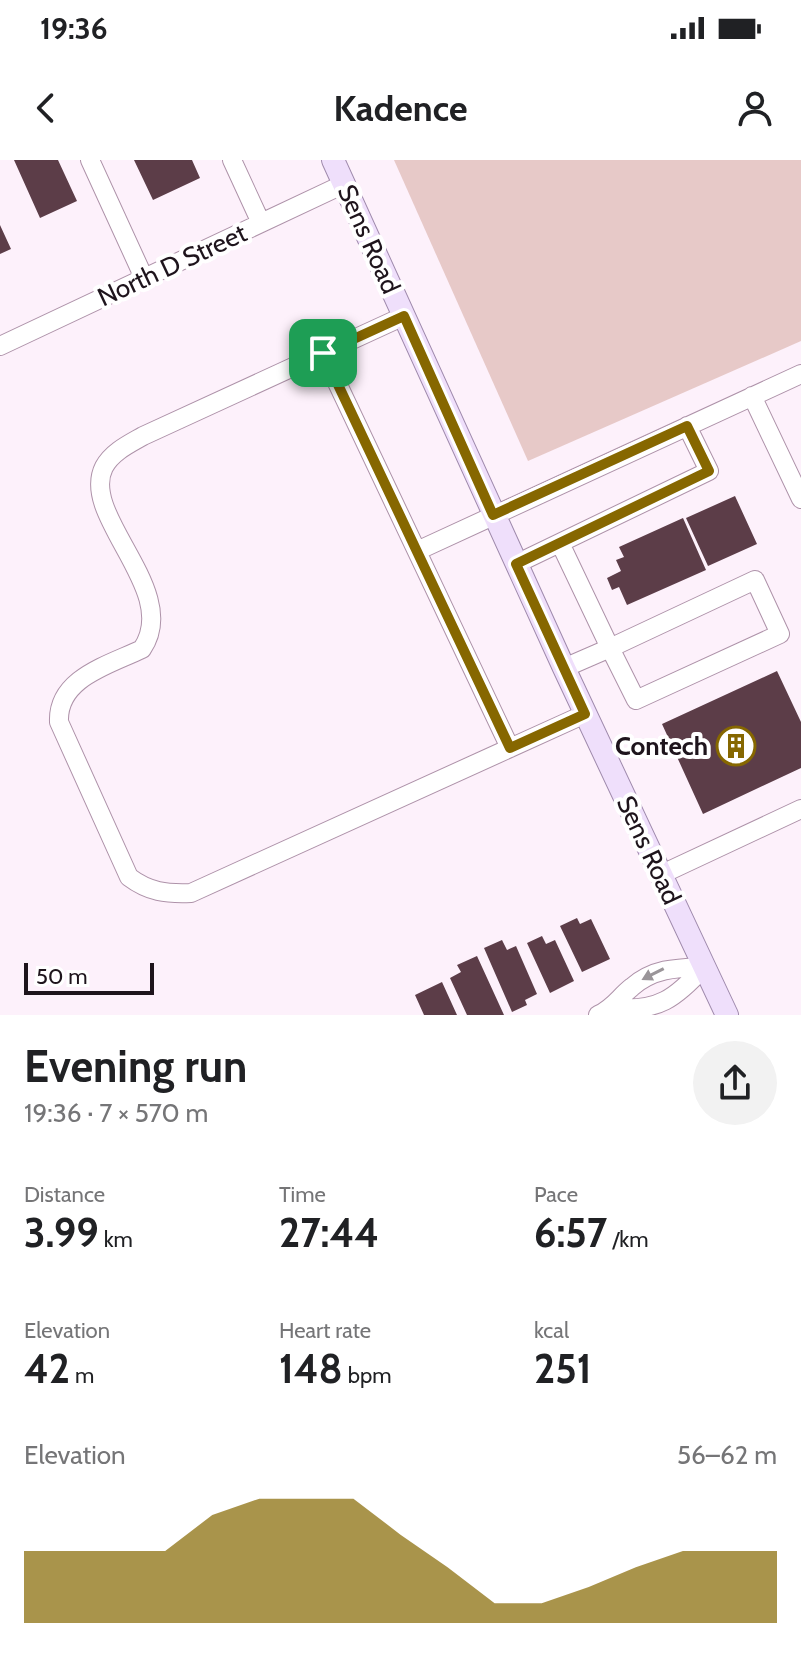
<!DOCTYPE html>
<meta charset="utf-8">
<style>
:root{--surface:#fff;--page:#f2f2f2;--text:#202124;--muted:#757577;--accent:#866700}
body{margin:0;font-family:Cabin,sans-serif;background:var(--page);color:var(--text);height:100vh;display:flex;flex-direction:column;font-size:30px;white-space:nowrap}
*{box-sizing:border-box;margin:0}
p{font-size:26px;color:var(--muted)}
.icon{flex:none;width:44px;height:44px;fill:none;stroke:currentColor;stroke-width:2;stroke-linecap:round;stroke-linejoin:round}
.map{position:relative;height:855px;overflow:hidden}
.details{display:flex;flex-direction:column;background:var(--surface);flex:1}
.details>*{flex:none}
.scale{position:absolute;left:24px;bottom:20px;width:130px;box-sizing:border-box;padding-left:8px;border:4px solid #1e141c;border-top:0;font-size:22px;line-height:28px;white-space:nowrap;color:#1e141c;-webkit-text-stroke:6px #fff;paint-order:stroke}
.pin{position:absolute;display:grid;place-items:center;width:68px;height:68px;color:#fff;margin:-34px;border-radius:16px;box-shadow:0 4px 12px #0006}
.round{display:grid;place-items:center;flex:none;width:84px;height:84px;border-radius:42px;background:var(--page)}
.overview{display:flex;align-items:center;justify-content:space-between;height:136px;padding:0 24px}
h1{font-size:44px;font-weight:700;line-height:60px}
.metrics{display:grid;grid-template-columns:repeat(3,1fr);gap:12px;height:136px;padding:8px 24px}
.metrics div{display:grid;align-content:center}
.metrics b{font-size:40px;font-weight:700}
.metrics small{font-size:22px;font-weight:400}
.metrics p{font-size:22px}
.chart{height:224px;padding:16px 24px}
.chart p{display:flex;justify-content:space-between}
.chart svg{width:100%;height:144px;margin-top:8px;fill:var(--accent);opacity:.7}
.status{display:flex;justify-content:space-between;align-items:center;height:56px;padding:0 40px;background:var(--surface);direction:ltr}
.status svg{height:22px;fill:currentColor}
header{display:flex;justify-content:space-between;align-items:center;height:104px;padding:0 24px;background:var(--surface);font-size:36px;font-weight:700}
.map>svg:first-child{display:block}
.green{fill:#e7c9c8}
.building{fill:#5c3d48}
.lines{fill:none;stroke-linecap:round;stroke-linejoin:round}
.minor-casing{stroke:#ae92a9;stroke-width:20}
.major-casing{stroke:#9f8aac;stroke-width:24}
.minor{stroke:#fff;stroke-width:18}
.major{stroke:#efdffb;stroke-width:22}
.oneway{fill:#9a9599}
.route-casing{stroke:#fff;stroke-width:16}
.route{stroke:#866700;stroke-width:10}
.labels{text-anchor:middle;stroke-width:8;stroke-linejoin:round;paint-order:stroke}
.street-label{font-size:26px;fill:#1e141c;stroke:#fff}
.poi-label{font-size:26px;font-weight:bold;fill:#1e141c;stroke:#fff;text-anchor:end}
</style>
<div class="status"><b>19:36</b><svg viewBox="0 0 49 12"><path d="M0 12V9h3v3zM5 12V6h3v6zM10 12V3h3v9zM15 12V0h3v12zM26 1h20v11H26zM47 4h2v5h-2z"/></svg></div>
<header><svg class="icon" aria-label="back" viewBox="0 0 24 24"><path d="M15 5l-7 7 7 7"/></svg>Kadence<svg class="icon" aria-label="person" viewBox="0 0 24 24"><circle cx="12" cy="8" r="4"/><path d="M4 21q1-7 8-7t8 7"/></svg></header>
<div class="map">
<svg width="801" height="855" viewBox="0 0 801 855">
<rect width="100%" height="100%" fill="#fdf1fb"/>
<path class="green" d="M 394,0 L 801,0 L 801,181 L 528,301 Z"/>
<path class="building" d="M 14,0 L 58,0 L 77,41 L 40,58 Z
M 134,0 L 192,0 L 200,18 L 153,40 Z
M 0,65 L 11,89 L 0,94 Z
M 735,336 L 757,384 L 708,406 L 686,358 Z
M 683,358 L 706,410 L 627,445 L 619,427 L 612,430 L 607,418 L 621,411 L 616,400 L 624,397 L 619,387 Z
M 777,511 L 801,562 L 801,608 L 703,654 L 662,564 Z
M 577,758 L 580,764 L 591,759 L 610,799 L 582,812 L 560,766 Z
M 542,776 L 546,784 L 555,780 L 574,821 L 550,833 L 527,783 Z
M 502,780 L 507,790 L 516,786 L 537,834 L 525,840 L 527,845 L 512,852 L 484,788 Z
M 477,796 L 504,855 L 467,855 L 450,818 L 461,812 L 457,805 Z
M 442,822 L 457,855 L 424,855 L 415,835 Z"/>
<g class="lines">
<g class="minor-casing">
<path id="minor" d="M 90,0 L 144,118
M 232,0 L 261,63
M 404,156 L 143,276 C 129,284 112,292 104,307 C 79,356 182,431 142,489 C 109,505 57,518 59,562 L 129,717 C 149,732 166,734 191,733 L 585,554
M 0,186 L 344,24
M 323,193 L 510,588
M 752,236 L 801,339
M 560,383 L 610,488 L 564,508
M 417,391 L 801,214
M 516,404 L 709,311 L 687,266
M 755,420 L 780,474 L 636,540 L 610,488 Z
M 660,715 L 801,649
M 614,848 C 658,852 676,838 704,807
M 598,855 C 614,848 619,837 632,827 C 654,808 677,808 704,807"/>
</g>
<g class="major-casing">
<path id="major" d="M 333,0 L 564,508 L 727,855"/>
</g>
<use href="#minor" class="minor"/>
<use href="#major" class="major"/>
</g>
<defs><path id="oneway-solid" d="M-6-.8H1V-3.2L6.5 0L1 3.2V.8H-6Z" transform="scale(2)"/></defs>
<use class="oneway" href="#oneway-solid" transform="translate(653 814) rotate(153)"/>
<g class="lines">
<g class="route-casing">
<path id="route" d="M 404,156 L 493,355 L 687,266 L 709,311 L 516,404 L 585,554 L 510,588 L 323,193 Z"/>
</g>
<use href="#route" class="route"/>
</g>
<defs>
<g id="building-ring" transform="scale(2)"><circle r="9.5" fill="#fff" stroke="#866700" stroke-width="1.5"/><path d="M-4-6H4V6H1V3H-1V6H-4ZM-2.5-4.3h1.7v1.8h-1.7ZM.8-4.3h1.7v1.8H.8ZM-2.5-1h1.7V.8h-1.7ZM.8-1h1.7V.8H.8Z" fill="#866700"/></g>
</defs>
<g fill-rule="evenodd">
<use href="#building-ring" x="736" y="586"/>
</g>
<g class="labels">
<g class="street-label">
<text transform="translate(369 79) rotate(66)" y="9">Sens Road</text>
<text transform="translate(172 105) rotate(-25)" y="9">North D Street</text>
<text transform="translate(649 690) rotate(65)" y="9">Sens Road</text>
</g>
<g class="poi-label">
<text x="708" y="595">Contech</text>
</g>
</g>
</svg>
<div class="scale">50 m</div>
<div class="pin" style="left:323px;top:193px;background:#1e9e55"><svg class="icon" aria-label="arrive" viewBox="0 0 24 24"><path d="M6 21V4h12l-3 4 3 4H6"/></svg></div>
</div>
<section class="details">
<div class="overview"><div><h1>Evening run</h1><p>19:36 · 7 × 570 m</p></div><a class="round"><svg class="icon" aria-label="share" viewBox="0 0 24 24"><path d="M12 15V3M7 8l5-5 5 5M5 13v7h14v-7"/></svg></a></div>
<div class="metrics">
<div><p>Distance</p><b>3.99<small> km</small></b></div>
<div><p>Time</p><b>27:44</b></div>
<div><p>Pace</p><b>6:57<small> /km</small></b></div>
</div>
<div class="metrics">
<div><p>Elevation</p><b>42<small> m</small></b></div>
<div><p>Heart rate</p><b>148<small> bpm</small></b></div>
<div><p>kcal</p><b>251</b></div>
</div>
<div class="chart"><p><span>Elevation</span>56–62 m</p>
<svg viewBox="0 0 160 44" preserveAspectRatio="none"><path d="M0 44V22L10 22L20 22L30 22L40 11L50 6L60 6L70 6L80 17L90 27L100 38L110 38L120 33L130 27L140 22L150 22L160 22V44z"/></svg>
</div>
</section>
